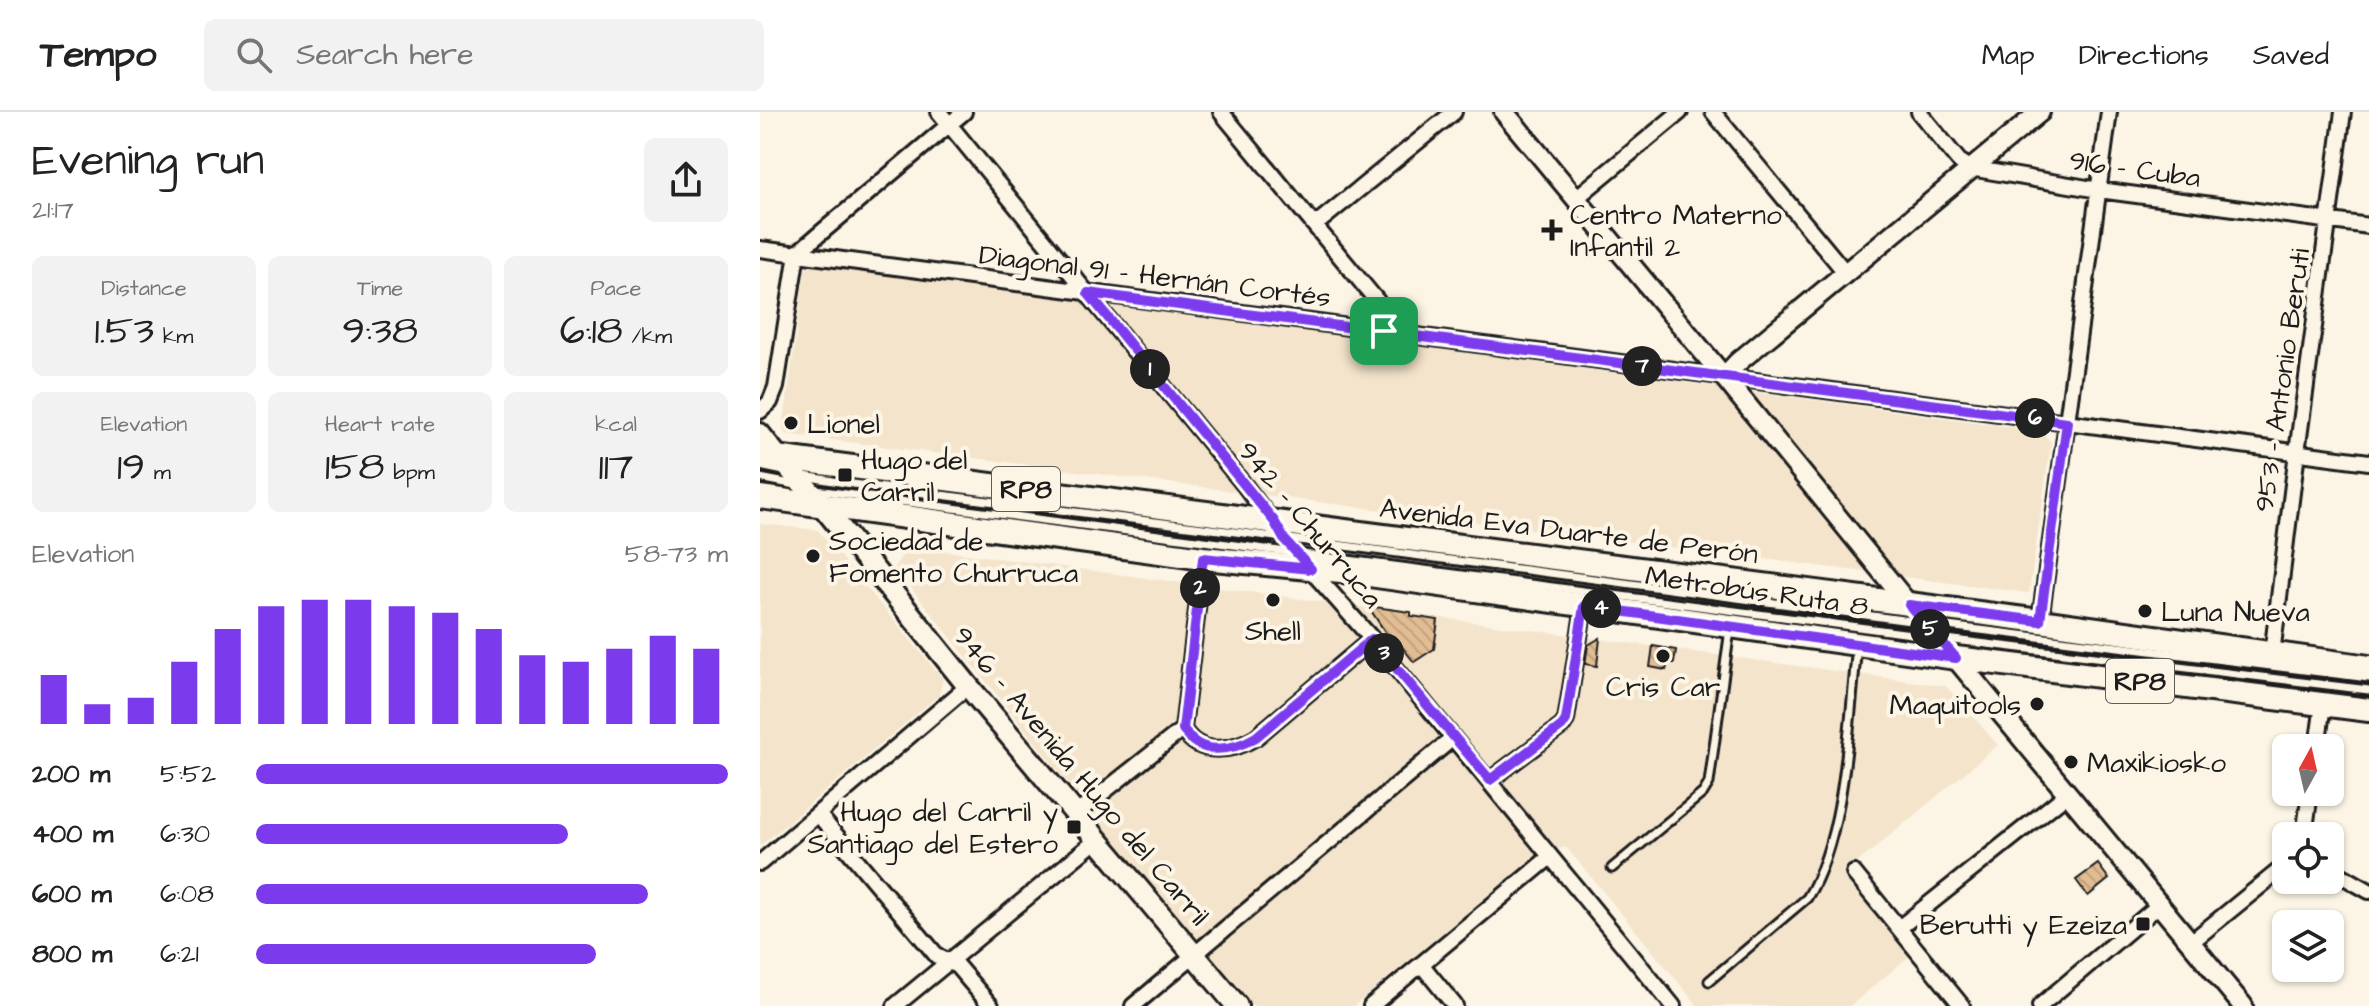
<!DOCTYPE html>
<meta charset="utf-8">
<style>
:root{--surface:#fff;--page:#f2f2f2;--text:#222;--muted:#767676;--line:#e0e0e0;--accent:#7c3aed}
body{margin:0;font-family:"Architects Daughter",sans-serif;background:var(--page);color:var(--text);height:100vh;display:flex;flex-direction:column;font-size:30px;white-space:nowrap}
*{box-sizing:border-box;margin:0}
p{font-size:26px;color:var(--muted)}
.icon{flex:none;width:44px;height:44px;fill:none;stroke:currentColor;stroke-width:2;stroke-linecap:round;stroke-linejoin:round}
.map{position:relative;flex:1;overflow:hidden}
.details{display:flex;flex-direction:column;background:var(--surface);width:760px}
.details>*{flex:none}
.needle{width:52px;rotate:8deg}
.controls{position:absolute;left:1512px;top:622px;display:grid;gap:16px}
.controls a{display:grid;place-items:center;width:72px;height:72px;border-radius:12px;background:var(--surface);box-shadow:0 2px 6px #0004;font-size:40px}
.pin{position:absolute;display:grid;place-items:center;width:68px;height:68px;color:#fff;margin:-34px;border-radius:16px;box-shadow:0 4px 12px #0006}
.km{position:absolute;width:40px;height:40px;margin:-20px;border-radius:50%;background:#222;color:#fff;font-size:22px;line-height:40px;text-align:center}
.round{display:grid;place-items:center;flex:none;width:84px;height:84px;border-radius:12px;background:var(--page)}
.head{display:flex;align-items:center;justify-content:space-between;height:136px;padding:0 32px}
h1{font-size:44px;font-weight:600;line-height:60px}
.metrics{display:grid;grid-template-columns:repeat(3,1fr);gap:12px;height:136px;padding:8px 32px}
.metrics div{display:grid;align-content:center;border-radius:12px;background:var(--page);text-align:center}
.metrics b{font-size:40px;font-weight:600}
.metrics small{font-size:22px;font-weight:400}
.metrics p{font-size:22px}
.chart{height:224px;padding:16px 32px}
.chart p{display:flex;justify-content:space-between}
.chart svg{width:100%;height:144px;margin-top:8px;stroke:var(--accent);stroke-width:6}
ul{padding:0 32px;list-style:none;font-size:26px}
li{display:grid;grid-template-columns:128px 96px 1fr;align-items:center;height:60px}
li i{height:20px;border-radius:10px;background:var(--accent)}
header{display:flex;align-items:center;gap:48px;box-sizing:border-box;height:112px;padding:0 40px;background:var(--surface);border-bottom:2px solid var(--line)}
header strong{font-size:38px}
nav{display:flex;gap:44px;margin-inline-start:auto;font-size:28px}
.search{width:560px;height:72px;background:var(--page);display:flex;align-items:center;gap:20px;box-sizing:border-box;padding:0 28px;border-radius:12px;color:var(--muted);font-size:30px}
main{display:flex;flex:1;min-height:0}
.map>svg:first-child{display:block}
.built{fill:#f4e4cc}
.building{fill:url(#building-back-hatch);stroke:#1c1c1c;stroke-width:2}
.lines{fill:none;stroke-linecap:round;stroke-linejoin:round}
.service-casing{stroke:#1c1c1c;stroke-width:13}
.minor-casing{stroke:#1c1c1c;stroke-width:20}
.tertiary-casing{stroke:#1c1c1c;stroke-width:24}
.secondary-casing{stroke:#1c1c1c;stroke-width:26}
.primary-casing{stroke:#1c1c1c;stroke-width:28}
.service{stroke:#fcf5e5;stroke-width:7}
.minor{stroke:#fcf5e5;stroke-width:14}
.tertiary{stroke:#fcf5e5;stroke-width:18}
.secondary{stroke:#fcf5e5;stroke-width:20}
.primary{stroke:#fcf5e5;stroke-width:22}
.route-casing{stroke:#fff;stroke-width:16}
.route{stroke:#7c3aed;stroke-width:10}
.poi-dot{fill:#1c1c1c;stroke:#fcf5e5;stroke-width:3}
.labels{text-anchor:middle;stroke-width:8;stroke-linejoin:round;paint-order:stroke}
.shield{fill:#fcf5e5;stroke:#5f5d58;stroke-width:2}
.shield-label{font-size:26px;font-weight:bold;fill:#1c1c1c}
.street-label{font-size:28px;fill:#1c1c1c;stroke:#fcf5e5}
.poi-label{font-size:28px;fill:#1c1c1c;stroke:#fcf5e5;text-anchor:start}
</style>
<header>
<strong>Tempo</strong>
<div class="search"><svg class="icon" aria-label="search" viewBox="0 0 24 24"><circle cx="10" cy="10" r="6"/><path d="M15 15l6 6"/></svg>Search here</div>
<nav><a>Map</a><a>Directions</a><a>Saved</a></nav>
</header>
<main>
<section class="details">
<div class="head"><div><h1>Evening run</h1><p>21:17</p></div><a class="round"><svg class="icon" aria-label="share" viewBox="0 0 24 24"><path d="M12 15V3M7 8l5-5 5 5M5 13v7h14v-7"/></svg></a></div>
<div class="metrics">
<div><p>Distance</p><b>1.53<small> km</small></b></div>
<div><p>Time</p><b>9:38</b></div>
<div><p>Pace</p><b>6:18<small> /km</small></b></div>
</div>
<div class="metrics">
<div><p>Elevation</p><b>19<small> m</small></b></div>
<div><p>Heart rate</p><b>158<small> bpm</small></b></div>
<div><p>kcal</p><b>117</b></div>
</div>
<div class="chart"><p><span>Elevation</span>58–73 m</p>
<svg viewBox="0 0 160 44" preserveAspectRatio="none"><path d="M5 44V29M15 44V38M25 44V36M35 44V25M45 44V15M55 44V8M65 44V6M75 44V6M85 44V8M95 44V10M105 44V15M115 44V23M125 44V25M135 44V21M145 44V17M155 44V21"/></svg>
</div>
<ul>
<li><b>200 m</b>5:52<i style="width:100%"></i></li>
<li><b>400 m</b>6:30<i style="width:66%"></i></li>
<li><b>600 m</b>6:08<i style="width:83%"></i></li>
<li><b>800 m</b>6:21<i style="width:72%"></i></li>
</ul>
</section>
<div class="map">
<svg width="1609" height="894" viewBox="0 0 1609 894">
<defs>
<pattern id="building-back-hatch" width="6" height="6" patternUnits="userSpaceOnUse" patternTransform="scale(2)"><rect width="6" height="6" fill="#e2bd93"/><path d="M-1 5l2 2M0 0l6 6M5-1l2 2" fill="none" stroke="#c1a27e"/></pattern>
</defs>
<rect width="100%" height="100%" fill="#fcf5e5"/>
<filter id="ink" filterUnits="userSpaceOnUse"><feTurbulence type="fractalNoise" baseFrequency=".0125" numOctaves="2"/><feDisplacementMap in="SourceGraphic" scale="16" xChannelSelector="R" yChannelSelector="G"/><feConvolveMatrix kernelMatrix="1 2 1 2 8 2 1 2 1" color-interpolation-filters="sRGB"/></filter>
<g filter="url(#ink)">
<path class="built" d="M 51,152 L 1281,319 L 1291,330 L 1269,481 L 26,322 L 23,317 L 45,158 Z
M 0,412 L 58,418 L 183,567 L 179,583 L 0,734 Z
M 149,434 L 1186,574 L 1238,633 L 1085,761 L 1152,842 L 1090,894 L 938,894 L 806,735 L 775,744 L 594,894 L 488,894 L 134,455 Z"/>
<path class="building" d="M 608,494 L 651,500 L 651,504 L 678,508 L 674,537 L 654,550 L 638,530 L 633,532 Z
M 840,526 L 837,554 L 825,552 L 828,533 Z
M 893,534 L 916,538 L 914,551 L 908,551 L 906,558 L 890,555 Z
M 1338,752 L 1349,767 L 1328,784 L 1316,768 Z"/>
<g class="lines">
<g class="service-casing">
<path id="service" d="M 0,354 L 24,359
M 44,364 L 85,371 L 570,432 L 1158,510
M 0,366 L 36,373
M 56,378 L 1174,525
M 1054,491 L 1093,497
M 1171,512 L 1609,566
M 1186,527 L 1609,578
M 852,756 L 943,681 L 949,671 L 970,517
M 949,869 L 1047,786 C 1086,724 1089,608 1097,534"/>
</g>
<g class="minor-casing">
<path id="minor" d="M 179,0 L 485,374 L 534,439 L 612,527 L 913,894
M 461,0 L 617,189 L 624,202 L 624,219
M 953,0 L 1085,160
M 1159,0 L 1199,49 L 1210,56 L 1339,78 L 1609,114
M 815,87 L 920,0
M 555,113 L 694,0
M 0,137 L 1609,350
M 0,299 L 10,290 L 16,275 L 37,141 L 204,0
M 1280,509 L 1349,0
M 1512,542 L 1537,340 L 1583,0
M 423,617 C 439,645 472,639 496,625 L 612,527
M 423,617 L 443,446
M 1557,636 L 1563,592
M 730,668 L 802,614 L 806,608 L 824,494
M 317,701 L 423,617
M 58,702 L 177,844 L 197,854 L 231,894
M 1544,724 L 1550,680
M 0,751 L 208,574
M 1570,757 L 1609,779
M 1094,761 L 1202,894
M 1139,816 L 1307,682
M 1430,831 L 1526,753
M 661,852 L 695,894
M 135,894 L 338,727
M 373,894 L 693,626
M 611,894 L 790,745
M 1280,894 L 1399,793"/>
</g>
<g class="tertiary-casing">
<path id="tertiary" d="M 744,0 L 964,265 L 1149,493 L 1179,526 L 1483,894
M 964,265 L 978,250 L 1280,0
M 0,321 L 19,345"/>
</g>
<g class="secondary-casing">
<path id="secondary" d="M 19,345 L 62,393 L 208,574 L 477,894"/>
</g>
<g class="primary-casing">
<path id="primary" d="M 0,343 L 1280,509 L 1609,555
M 0,385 L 443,446 L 581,459 L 1196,546 L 1609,598"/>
</g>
<use href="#service" class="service"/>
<use href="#minor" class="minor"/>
<use href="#tertiary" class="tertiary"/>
<use href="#secondary" class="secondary"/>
<use href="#primary" class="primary"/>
</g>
</g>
<g class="lines" filter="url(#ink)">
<g class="route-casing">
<path id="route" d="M 328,181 L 1307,310 L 1280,509 L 1149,493 L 1196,546 L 824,494 L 806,608 L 802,614 L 730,668 L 612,527 L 496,625 C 472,639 439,645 423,617 L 443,446 L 551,457 L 524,427 L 514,409 Z"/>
</g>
<use href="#route" class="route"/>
</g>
<g class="poi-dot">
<path d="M788 106h8v8h8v8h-8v8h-8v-8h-8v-8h8z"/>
<circle cx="31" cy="311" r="8"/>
<rect x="77" y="355" width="16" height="16" rx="4"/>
<circle cx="53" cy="444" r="8"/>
<circle cx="513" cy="488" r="8"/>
<circle cx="1385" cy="499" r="8"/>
<circle cx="903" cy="544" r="8"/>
<circle cx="1277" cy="592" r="8"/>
<circle cx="1311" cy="650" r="8"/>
<rect x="306" y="707" width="16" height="16" rx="4"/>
<rect x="1375" y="804" width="16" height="16" rx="4"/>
</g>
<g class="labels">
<g class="shield">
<rect x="232" y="355" width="68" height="44" rx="6"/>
<rect x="1346" y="547" width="68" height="44" rx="6"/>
</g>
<g class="shield-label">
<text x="266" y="386">RP8</text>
<text x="1380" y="578">RP8</text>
</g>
<g class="street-label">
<text transform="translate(1375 56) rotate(8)" y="10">916 - Cuba</text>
<text transform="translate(395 163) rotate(7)" y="10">Diagonal 91 - Hernán Cortés</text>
<text transform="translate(1521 268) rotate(-82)" y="10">953 - Antonio Beruti</text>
<text transform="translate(551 412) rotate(50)" y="10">942 - Churruca</text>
<text transform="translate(809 418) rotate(7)" y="10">Avenida Eva Duarte de Perón</text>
<text transform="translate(997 478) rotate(8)" y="10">Metrobús Ruta 8</text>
<text transform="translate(322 663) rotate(50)" y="10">946 - Avenida Hugo del Carril</text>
</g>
<g class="poi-label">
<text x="810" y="112">Centro Materno<tspan x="810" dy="32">Infantil 2</tspan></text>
<text x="47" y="321">Lionel</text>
<text x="101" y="357">Hugo del<tspan x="101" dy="32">Carril</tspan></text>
<text x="69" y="438">Sociedad de<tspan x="69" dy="32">Fomento Churruca</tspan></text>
<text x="1401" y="509">Luna Nueva</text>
<text x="513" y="528" text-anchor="middle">Shell</text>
<text x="903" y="584" text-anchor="middle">Cris Car</text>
<text x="1261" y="602" text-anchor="end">Maquitools</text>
<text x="1327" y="660">Maxikiosko</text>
<text x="298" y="709" text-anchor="end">Hugo del Carril y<tspan x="298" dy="32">Santiago del Estero</tspan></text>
<text x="1367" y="822" text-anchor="end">Berutti y Ezeiza</text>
</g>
</g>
</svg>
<div class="controls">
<a><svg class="needle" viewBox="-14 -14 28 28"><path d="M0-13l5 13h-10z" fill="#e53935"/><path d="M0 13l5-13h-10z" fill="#767676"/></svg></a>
<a><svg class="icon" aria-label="locate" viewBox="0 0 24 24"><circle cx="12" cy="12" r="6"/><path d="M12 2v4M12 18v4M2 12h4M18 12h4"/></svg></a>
<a><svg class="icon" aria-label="layers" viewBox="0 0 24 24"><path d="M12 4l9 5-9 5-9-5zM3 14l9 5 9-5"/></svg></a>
</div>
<div class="pin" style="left:624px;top:219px;background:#1e9e55"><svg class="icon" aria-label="arrive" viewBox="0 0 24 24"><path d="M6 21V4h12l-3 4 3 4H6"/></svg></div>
<b class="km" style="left:390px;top:257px">1</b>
<b class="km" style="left:440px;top:476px">2</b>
<b class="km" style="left:624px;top:541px">3</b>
<b class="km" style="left:841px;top:496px">4</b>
<b class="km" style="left:1170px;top:517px">5</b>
<b class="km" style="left:1275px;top:306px">6</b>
<b class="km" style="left:882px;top:254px">7</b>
</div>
</main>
